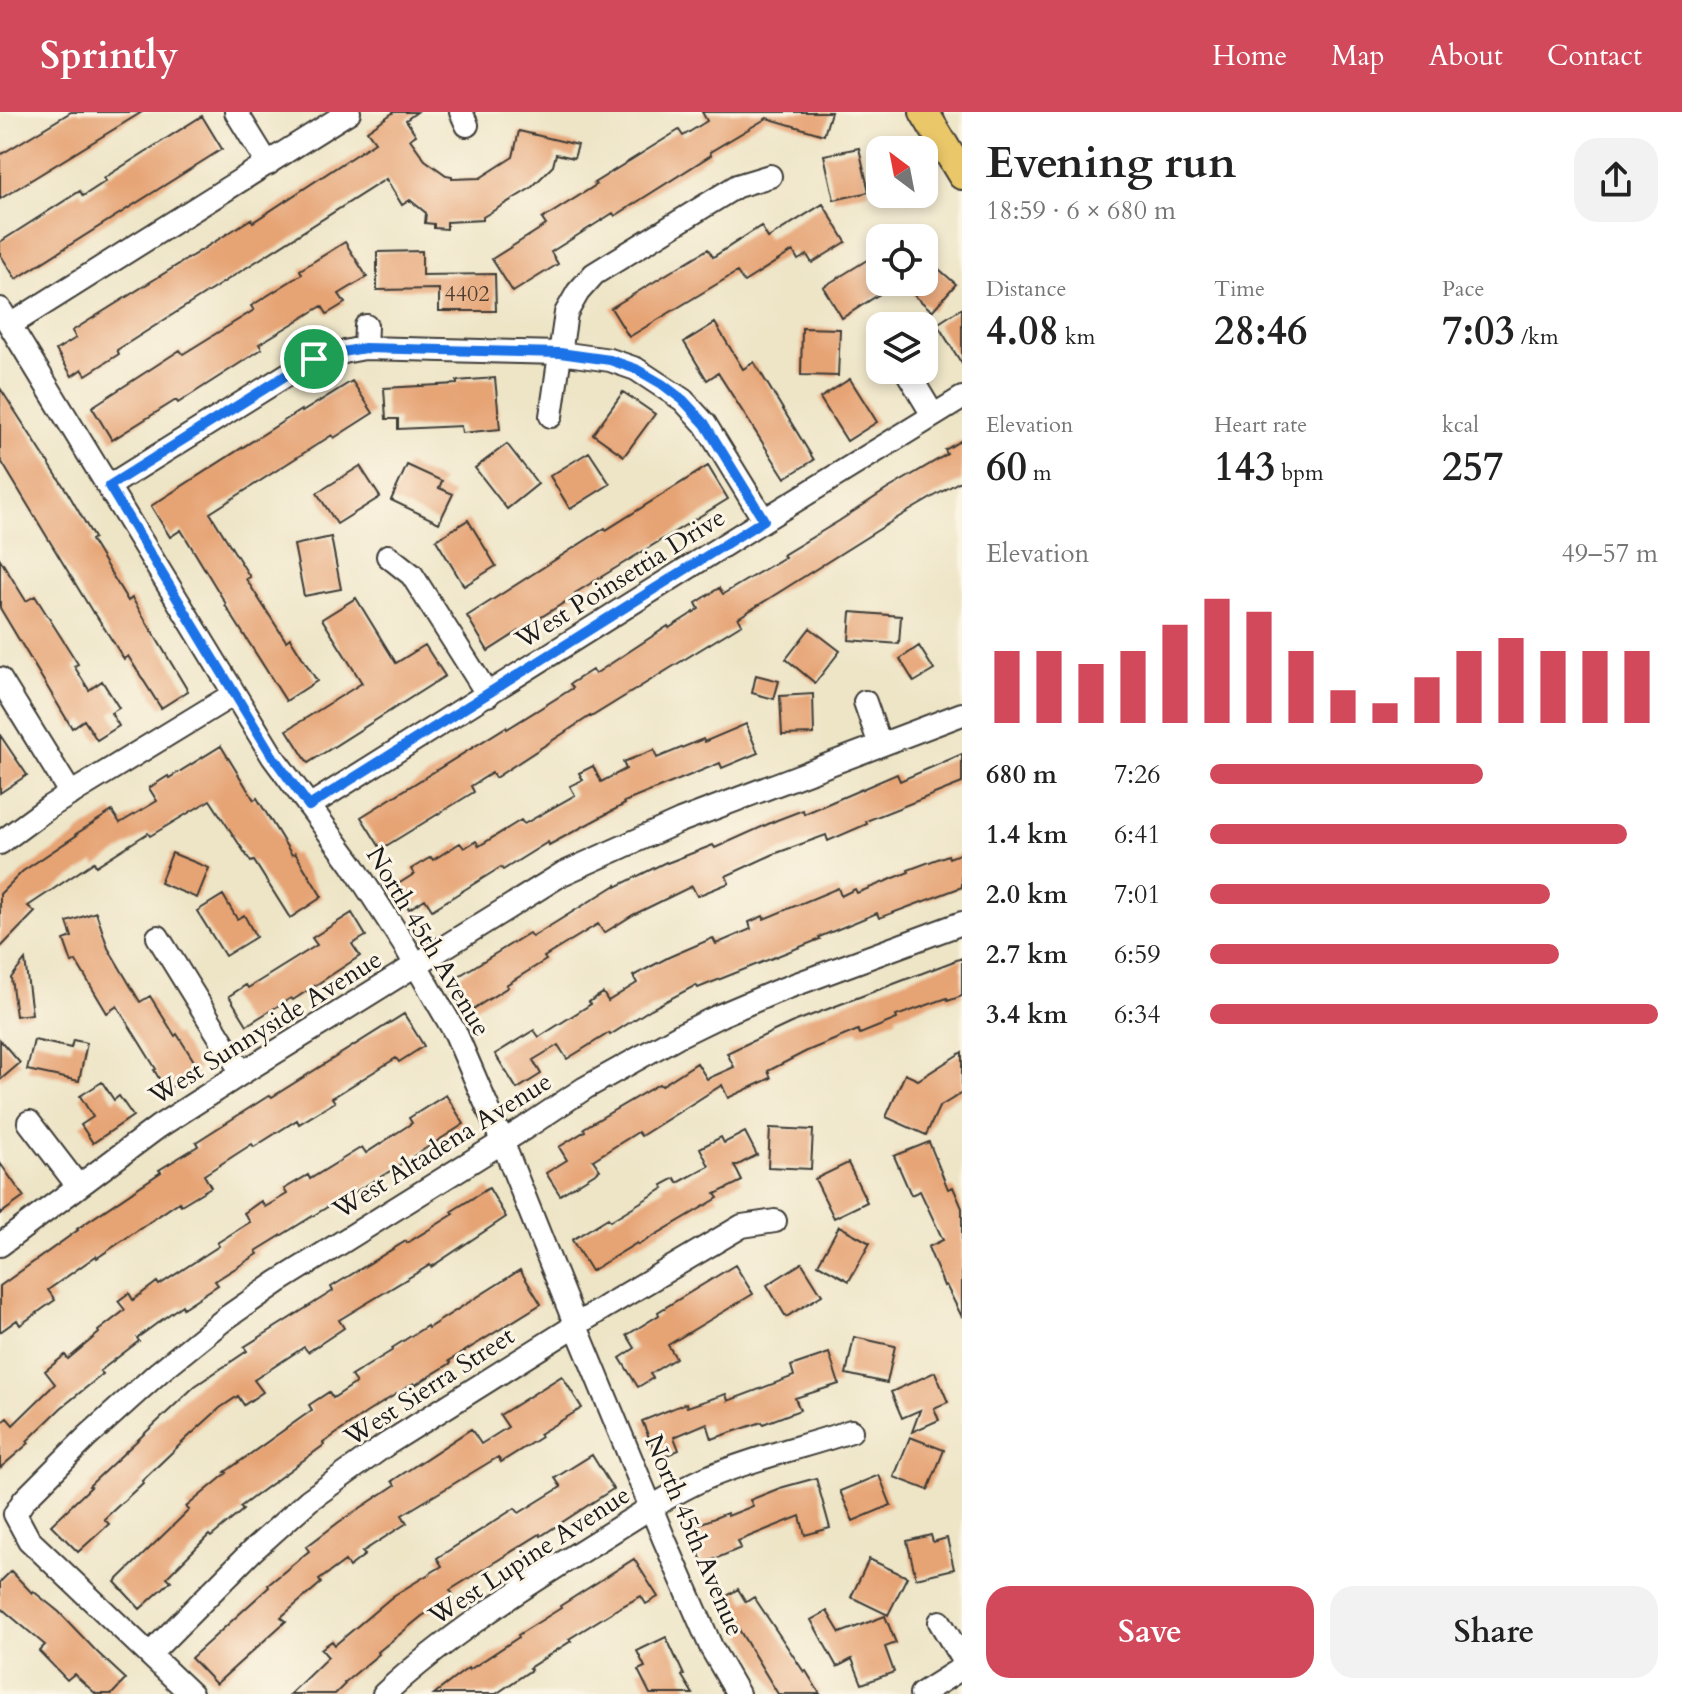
<!DOCTYPE html>
<meta charset="utf-8">
<style>
:root{--surface:#fff;--page:#f2f2f2;--text:#222;--muted:#767676;--accent:#d1495b}
body{margin:0;font-family:Cardo,serif;background:var(--page);color:var(--text);height:100vh;display:flex;flex-direction:column;font-size:30px;white-space:nowrap}
*{box-sizing:border-box;margin:0}
p{font-size:26px;color:var(--muted)}
.icon{flex:none;width:44px;height:44px;fill:none;stroke:currentColor;stroke-width:2;stroke-linecap:round;stroke-linejoin:round}
.map{position:relative;flex:1;overflow:hidden}
.side{display:flex;flex-direction:column;background:var(--surface);width:720px}
.side>*{flex:none}
.needle{width:52px;rotate:328deg}
.fabs{position:absolute;left:866px;top:24px;display:grid;gap:16px}
.fabs a{display:grid;place-items:center;width:72px;height:72px;border-radius:16px;background:var(--surface);box-shadow:0 4px 12px #0003;font-size:40px}
.pin{position:absolute;display:grid;place-items:center;width:68px;height:68px;color:#fff;margin:-34px;border:4px solid #fff;border-radius:50%;box-shadow:0 2px 8px #0007}
.round{display:grid;place-items:center;flex:none;width:84px;height:84px;border-radius:24px;background:var(--page)}
.headline{display:flex;align-items:center;justify-content:space-between;height:136px;padding:0 24px}
h1{font-size:44px;font-weight:800;line-height:60px}
.metrics{display:grid;grid-template-columns:repeat(3,1fr);gap:12px;height:136px;padding:8px 24px}
.metrics div{display:grid;align-content:center}
.metrics b{font-size:40px;font-weight:800}
.metrics small{font-size:22px;font-weight:400}
.metrics p{font-size:22px}
.chart{height:224px;padding:16px 24px}
.chart p{display:flex;justify-content:space-between}
.chart svg{width:100%;height:144px;margin-top:8px;stroke:var(--accent);stroke-width:6}
.button{display:flex;gap:16px;margin-top:auto;padding:16px 24px}
.button a{flex:1;height:92px;border-radius:24px;background:var(--accent);color:#fff;font-size:32px;font-weight:800;line-height:92px;text-align:center}
.button a+a{background:var(--page);color:var(--text)}
ul{padding:0 24px;list-style:none;font-size:26px}
li{display:grid;grid-template-columns:128px 96px 1fr;align-items:center;height:60px}
li i{height:20px;border-radius:10px;background:var(--accent)}
header{display:flex;align-items:center;gap:48px;box-sizing:border-box;height:112px;padding:0 40px;background:var(--accent);color:#fff}
header strong{font-size:38px}
nav{display:flex;gap:44px;margin-inline-start:auto;font-size:28px}
main{display:flex;flex:1;min-height:0}
.map>svg:first-child{display:block}
.building{fill:#e6a373}
.lines{fill:none;stroke-linecap:round;stroke-linejoin:round}
.minor-casing{stroke:#3c3a36;stroke-width:26}
.major-casing{stroke:#3c3a36;stroke-width:32}
.minor{stroke:#fff;stroke-width:22}
.major{stroke:#eac769;stroke-width:28}
.route-casing{stroke:#fff;stroke-width:16}
.route{stroke:#1a73e8;stroke-width:10}
.labels{text-anchor:middle;stroke-width:6;stroke-linejoin:round;paint-order:stroke}
.number-label{font-size:22px;fill:#4e3e32}
.street-label{font-size:26px;fill:#1c1c1c;stroke:#fcf5e5}
</style>
<header>
<strong>Sprintly</strong>
<nav><a>Home</a><a>Map</a><a>About</a><a>Contact</a></nav>
</header>
<main>
<div class="map">
<svg width="962" height="1582" viewBox="0 0 962 1582">
<rect width="100%" height="100%" fill="#fcf5e5"/>
<filter id="ink" filterUnits="userSpaceOnUse"><feTurbulence type="fractalNoise" baseFrequency=".0125" numOctaves="2"/><feDisplacementMap in="SourceGraphic" scale="16" xChannelSelector="R" yChannelSelector="G"/><feConvolveMatrix kernelMatrix="1 2 1 2 8 2 1 2 1" color-interpolation-filters="sRGB"/></filter>
<filter id="wash" filterUnits="userSpaceOnUse"><feTurbulence type="fractalNoise" baseFrequency=".006" numOctaves="4" result="noise"/><feDisplacementMap in="SourceGraphic" scale="32" xChannelSelector="R" yChannelSelector="G"/><feGaussianBlur stdDeviation="1.8" result="paint"/><feColorMatrix in="noise" values="0 0 0 0 0 0 0 0 0 0 0 0 0 0 0 0 0 1.4 0 .05"/><feComposite in="paint" operator="in"/></filter>
<g filter="url(#wash)">
<rect width="100%" height="100%" fill="#eee5c7"/>
<g id="blocks">
<path class="building" d="M 71,0 L 142,0 L 0,87 L 0,43 Z
M 394,0 L 417,0 L 406,8 L 416,23 L 410,27 L 425,48 L 446,63 L 452,64 L 452,67 L 480,66 L 513,45 L 519,19 L 578,33 L 574,46 L 556,42 L 553,54 L 531,76 L 483,105 L 483,108 L 447,110 L 447,117 L 434,116 L 434,112 L 425,111 L 426,101 L 410,88 L 402,93 L 386,67 L 117,238 L 119,242 L 86,263 L 82,257 L 72,264 L 56,238 L 76,226 L 72,219 L 251,107 L 253,110 L 375,30 L 367,19 Z
M 702,0 L 831,0 L 824,23 L 767,6 L 710,40 L 711,43 L 615,104 L 613,101 L 551,140 L 558,152 L 513,180 L 492,147 L 546,113 L 542,107 L 596,73 L 594,71 L 679,18 L 683,24 L 707,9 Z
M 202,4 L 222,37 L 16,167 L 0,142 L 0,130 L 80,79 L 83,84 L 106,69 L 104,66 Z
M 859,36 L 869,80 L 834,88 L 824,43 Z
M 823,92 L 846,130 L 812,151 L 807,143 L 798,148 L 793,139 L 744,170 L 737,160 L 629,225 L 611,196 L 708,137 L 713,145 L 761,114 L 768,126 Z
M 345,130 L 367,165 L 339,182 L 345,191 L 327,202 L 322,194 L 259,232 L 262,237 L 178,291 L 176,288 L 112,328 L 92,295 L 180,238 L 183,242 L 254,198 L 251,194 L 302,162 L 300,158 Z
M 422,139 L 422,163 L 495,162 L 496,199 L 439,199 L 439,177 L 377,178 L 377,140 Z
M 924,144 L 956,172 L 932,199 L 899,170 L 924,170 Z
M 867,148 L 886,178 L 842,206 L 823,175 Z
M 962,196 L 962,252 L 937,212 Z
M 715,211 L 743,257 L 754,250 L 814,348 L 785,366 L 718,261 L 707,268 L 684,230 Z
M 802,216 L 840,217 L 838,264 L 801,263 Z
M 495,266 L 500,317 L 462,321 L 461,314 L 398,317 L 398,307 L 386,307 L 384,276 L 457,272 L 457,269 Z
M 850,267 L 877,310 L 847,329 L 820,286 Z
M 352,269 L 373,301 L 334,326 L 332,323 L 210,401 L 250,465 L 246,467 L 286,529 L 290,526 L 317,569 L 286,589 L 225,493 L 226,492 L 181,418 L 170,425 L 151,394 L 301,298 L 302,300 Z
M 0,276 L 68,381 L 94,426 L 91,428 L 128,489 L 132,486 L 188,579 L 161,596 L 128,544 L 124,547 L 94,500 L 93,501 L 0,347 Z
M 623,280 L 655,302 L 624,344 L 593,322 Z
M 962,328 L 962,368 L 902,403 L 738,506 L 742,512 L 698,539 L 591,605 L 590,604 L 495,666 L 492,661 L 471,674 L 474,680 L 381,737 L 361,705 L 506,615 L 507,617 L 573,576 L 570,572 L 592,558 L 595,562 L 668,514 L 669,516 L 699,497 L 696,491 L 719,476 L 723,482 L 785,445 L 783,443 L 839,409 L 886,378 L 947,342 L 945,338 Z
M 507,332 L 538,372 L 507,397 L 475,356 Z
M 589,340 L 610,372 L 570,397 L 550,364 Z
M 407,353 L 442,369 L 439,376 L 453,382 L 439,411 L 391,388 Z
M 360,354 L 380,385 L 337,412 L 317,381 Z
M 708,354 L 728,387 L 575,481 L 576,483 L 488,539 L 467,504 L 605,416 L 606,418 Z
M 468,408 L 496,454 L 464,474 L 436,428 Z
M 331,425 L 341,477 L 304,484 L 294,433 Z
M 0,447 L 26,489 L 35,484 L 78,552 L 74,554 L 89,578 L 102,569 L 119,596 L 111,601 L 119,614 L 97,628 L 84,608 L 72,616 L 0,496 Z
M 356,486 L 396,551 L 425,533 L 445,564 L 308,651 L 287,618 L 362,571 L 322,507 Z
M 851,500 L 901,504 L 899,532 L 849,528 Z
M 810,516 L 840,539 L 815,571 L 786,547 Z
M 919,534 L 934,558 L 914,570 L 900,547 Z
M 756,563 L 779,569 L 774,587 L 752,581 Z
M 813,582 L 814,622 L 782,623 L 780,584 Z
M 746,612 L 758,641 L 722,656 L 720,651 L 624,690 L 625,692 L 549,733 L 548,730 L 503,758 L 501,755 L 432,798 L 425,787 L 409,797 L 395,774 L 414,762 L 411,757 L 431,745 L 433,748 L 460,731 L 464,736 L 476,729 L 479,734 L 521,708 L 524,712 L 575,683 L 570,674 L 583,668 L 579,661 L 593,654 L 601,670 L 626,657 L 623,650 L 654,638 L 657,646 L 703,627 L 704,630 Z
M 0,623 L 27,663 L 0,681 Z
M 221,634 L 254,688 L 257,686 L 292,743 L 295,741 L 322,785 L 290,806 L 254,749 L 251,750 L 210,688 L 150,724 L 148,721 L 96,754 L 94,750 L 28,794 L 35,800 L 0,836 L 0,782 L 23,759 L 77,723 L 76,722 L 112,699 L 120,711 L 157,689 L 149,676 L 168,664 L 169,666 Z
M 962,642 L 962,671 L 866,709 L 867,712 L 828,729 L 826,723 L 774,742 L 726,764 L 729,771 L 697,784 L 692,774 L 633,803 L 604,821 L 598,812 L 544,845 L 546,848 L 506,873 L 508,875 L 473,897 L 454,867 L 529,821 L 532,825 L 616,773 L 616,775 L 666,750 L 667,751 L 713,733 L 715,736 L 777,708 L 803,698 L 804,702 L 897,662 L 900,669 Z
M 172,741 L 209,756 L 197,786 L 160,771 Z
M 962,741 L 962,775 L 879,806 L 877,801 L 819,825 L 820,827 L 698,876 L 696,873 L 651,897 L 610,923 L 609,921 L 567,947 L 558,933 L 533,948 L 541,962 L 517,977 L 495,942 L 534,918 L 539,925 L 591,892 L 589,890 L 603,881 L 608,889 L 637,871 L 633,864 L 669,845 L 713,826 L 716,832 L 751,817 L 749,810 L 763,804 L 764,807 L 838,776 L 841,784 L 855,777 L 857,781 L 909,760 L 908,758 L 948,743 L 949,746 Z
M 223,783 L 237,807 L 244,803 L 256,825 L 225,844 L 197,799 Z
M 96,800 L 108,836 L 140,890 L 150,884 L 175,924 L 177,922 L 199,957 L 166,978 L 154,958 L 156,957 L 117,894 L 107,901 L 76,849 L 72,851 L 64,828 L 72,825 L 67,810 Z
M 352,801 L 366,824 L 352,832 L 360,844 L 293,888 L 291,886 L 247,913 L 229,884 L 246,873 L 248,876 L 317,833 L 312,826 Z
M 962,846 L 962,884 L 948,889 L 947,886 L 896,904 L 897,907 L 860,922 L 858,918 L 807,939 L 768,959 L 771,966 L 728,986 L 722,973 L 641,1024 L 638,1020 L 593,1048 L 600,1058 L 560,1083 L 546,1061 L 567,1048 L 559,1035 L 585,1019 L 584,1016 L 659,972 L 661,974 L 697,951 L 707,967 L 734,955 L 727,941 L 791,911 Z
M 25,848 L 32,902 L 16,904 L 11,866 Z
M 404,902 L 424,934 L 399,950 L 396,946 L 332,986 L 335,990 L 299,1012 L 297,1008 L 254,1035 L 252,1032 L 204,1063 L 211,1075 L 181,1093 L 179,1090 L 97,1146 L 96,1144 L 48,1178 L 55,1188 L 20,1213 L 17,1208 L 0,1220 L 0,1174 L 78,1118 L 77,1117 L 161,1060 L 159,1058 L 198,1034 L 196,1030 L 270,983 L 272,985 Z
M 0,928 L 20,951 L 0,968 Z
M 34,928 L 71,936 L 73,928 L 87,931 L 79,969 L 27,958 Z
M 962,940 L 962,981 L 939,995 L 926,1023 L 886,1005 L 905,962 L 918,968 Z
M 102,970 L 114,988 L 119,984 L 133,1004 L 93,1031 L 81,1013 L 93,1005 L 80,984 Z
M 446,983 L 464,1012 L 387,1061 L 348,1084 L 347,1083 L 256,1139 L 258,1142 L 215,1169 L 218,1173 L 183,1196 L 182,1193 L 137,1226 L 139,1229 L 100,1259 L 103,1262 L 61,1296 L 27,1329 L 29,1331 L 0,1356 L 0,1312 L 7,1306 L 13,1313 L 55,1272 L 45,1259 L 65,1243 L 68,1247 L 99,1221 L 98,1219 L 125,1198 L 118,1189 L 129,1181 L 133,1188 L 157,1170 L 159,1173 L 219,1134 L 217,1131 L 250,1110 L 244,1101 L 261,1089 L 265,1095 L 287,1082 L 284,1077 L 308,1063 L 310,1067 L 362,1035 L 366,1041 L 412,1011 L 409,1006 Z
M 770,1016 L 813,1018 L 811,1057 L 768,1055 Z
M 745,1020 L 757,1043 L 738,1053 L 734,1053 L 742,1069 L 715,1082 L 718,1086 L 638,1133 L 637,1131 L 591,1159 L 572,1128 L 608,1106 L 610,1109 L 664,1076 L 662,1073 L 675,1066 L 678,1071 L 709,1054 L 700,1036 L 721,1025 L 724,1031 Z
M 929,1030 L 948,1077 L 953,1075 L 962,1096 L 962,1205 L 946,1173 L 944,1174 L 928,1135 L 943,1128 L 920,1079 L 911,1083 L 894,1044 Z
M 0,1051 L 24,1085 L 0,1102 Z
M 848,1051 L 867,1090 L 834,1106 L 815,1067 Z
M 489,1076 L 506,1105 L 431,1155 L 430,1153 L 339,1208 L 344,1216 L 308,1240 L 304,1235 L 254,1268 L 263,1280 L 244,1293 L 238,1284 L 220,1296 L 187,1326 L 142,1369 L 143,1371 L 104,1407 L 109,1412 L 78,1440 L 51,1413 L 91,1375 L 89,1374 L 195,1274 L 247,1239 L 244,1235 L 333,1179 L 331,1175 L 406,1129 L 407,1131 L 454,1102 L 452,1099 Z
M 839,1114 L 870,1131 L 849,1169 L 818,1152 Z
M 802,1151 L 822,1183 L 786,1205 L 767,1173 Z
M 735,1153 L 753,1182 L 668,1233 L 676,1246 L 650,1262 L 653,1266 L 638,1275 L 620,1246 L 635,1236 L 627,1223 L 659,1203 L 658,1200 Z
M 520,1158 L 541,1192 L 449,1249 L 451,1251 L 415,1273 L 414,1271 L 366,1301 L 323,1331 L 324,1333 L 240,1395 L 243,1398 L 211,1425 L 209,1423 L 167,1465 L 171,1469 L 140,1497 L 115,1470 L 189,1398 L 186,1395 L 227,1361 L 225,1360 L 312,1298 L 309,1293 L 329,1280 L 333,1286 L 356,1271 L 351,1264 L 393,1238 L 392,1236 L 427,1214 L 428,1216 Z
M 854,1225 L 895,1234 L 887,1271 L 846,1262 Z
M 829,1241 L 839,1272 L 795,1286 L 800,1298 L 763,1312 L 762,1310 L 712,1327 L 707,1311 L 674,1325 L 679,1338 L 658,1347 L 642,1309 L 686,1291 L 687,1295 L 726,1282 L 728,1289 L 794,1264 L 791,1254 Z
M 935,1260 L 948,1290 L 934,1296 L 939,1308 L 912,1320 L 920,1298 L 902,1306 L 891,1280 Z
M 562,1264 L 582,1296 L 539,1322 L 541,1325 L 501,1350 L 498,1345 L 402,1403 L 407,1411 L 362,1440 L 365,1443 L 349,1455 L 345,1449 L 319,1468 L 321,1471 L 281,1505 L 286,1509 L 216,1572 L 191,1546 L 269,1475 L 268,1473 L 309,1439 L 306,1435 L 339,1410 L 395,1373 L 392,1369 L 471,1317 L 481,1332 L 508,1315 L 500,1303 Z
M 910,1325 L 944,1338 L 928,1378 L 894,1365 Z
M 592,1343 L 613,1377 L 541,1424 L 540,1422 L 450,1478 L 454,1484 L 422,1504 L 378,1540 L 379,1542 L 344,1571 L 345,1572 L 335,1582 L 290,1582 L 328,1545 L 321,1537 L 332,1529 L 335,1533 L 393,1484 L 442,1454 L 437,1446 L 515,1396 L 519,1401 L 561,1375 L 555,1366 Z
M 879,1363 L 891,1393 L 853,1409 L 840,1379 Z
M 816,1366 L 830,1416 L 805,1423 L 800,1404 L 738,1429 L 741,1436 L 703,1452 L 689,1416 L 727,1401 L 728,1404 L 753,1394 L 750,1388 L 780,1376 Z
M 931,1423 L 933,1430 L 947,1426 L 954,1457 L 916,1466 L 907,1429 Z
M 634,1447 L 658,1485 L 646,1492 L 641,1484 L 617,1497 L 569,1527 L 571,1529 L 529,1556 L 531,1558 L 496,1582 L 434,1582 L 468,1556 L 469,1558 L 519,1525 L 518,1523 L 561,1496 L 560,1494 Z
M 869,1447 L 907,1465 L 888,1503 L 851,1485 Z
M 11,1459 L 32,1481 L 33,1479 L 59,1500 L 98,1541 L 126,1567 L 112,1582 L 96,1582 L 74,1562 L 67,1568 L 39,1539 L 45,1533 L 0,1495 L 0,1470 Z
M 738,1477 L 746,1490 L 754,1485 L 804,1560 L 806,1559 L 820,1582 L 778,1582 L 721,1488 Z
M 827,1499 L 840,1521 L 885,1504 L 896,1531 L 885,1535 L 894,1560 L 862,1572 L 852,1547 L 837,1555 L 811,1508 Z
M 666,1525 L 684,1563 L 682,1564 L 693,1582 L 650,1582 L 638,1558 L 645,1555 L 637,1539 Z"/>
</g>
</g>
<g filter="url(#ink)">
<use href="#blocks" fill-opacity="0" stroke="#3c3a36" stroke-width="2"/>
<g class="lines">
<g class="minor-casing">
<path id="minor" d="M 236,0 L 268,52
M 461,0 L 467,13
M 0,197 L 273,645 L 352,752 L 405,834 L 456,922 L 502,1029 L 576,1214 L 664,1427 L 712,1537 L 738,1582
M 10,213 L 349,0
M 365,236 L 366,214
M 906,258 L 933,303
M 551,304 L 566,201 L 578,180 L 594,162 L 737,74 L 770,64
M 109,374 L 293,259 C 317,246 339,240 365,236 L 560,241 L 610,248 L 636,257 L 683,288 L 705,312 L 764,408
M 388,444 L 412,463 L 488,583
M 0,567 L 71,682
M 865,590 L 880,633
M 309,694 L 764,408 L 962,286
M 0,731 L 49,695 L 234,582
M 158,825 L 242,961
M 29,1010 L 78,1074
M 0,1133 L 158,1015 L 242,961 L 562,762 L 680,709 L 962,602
M 940,1510 L 962,1547
M 150,1542 L 252,1439 L 309,1388 L 387,1332 L 605,1195 L 742,1114 L 775,1109
M 191,1582 L 29,1428 L 15,1402 L 24,1388 L 87,1325 L 159,1260 L 226,1206 L 278,1170 L 525,1016 L 585,976 L 680,923 L 721,903 L 775,880 L 962,811
M 384,1582 C 447,1524 519,1478 591,1433 C 628,1410 666,1384 706,1366 C 753,1346 803,1335 851,1319
M 921,1582 L 962,1556"/>
</g>
<g class="major-casing">
<path id="major" d="M 924,0 L 962,63"/>
</g>
<use href="#minor" class="minor"/>
<use href="#major" class="major"/>
</g>
</g>
<g class="lines" filter="url(#ink)">
<g class="route-casing">
<path id="route" d="M 365,236 L 560,241 L 610,248 L 636,257 L 662,272 L 683,288 L 705,312 L 764,408 L 309,694 L 273,645 L 109,374 L 293,259 C 317,246 338,240 365,236 Z"/>
</g>
<use href="#route" class="route"/>
</g>
<g class="labels">
<g class="number-label">
<text x="467" y="189">4402</text>
</g>
<g class="street-label">
<text transform="translate(620 466) rotate(-32)" y="9">West Poinsettia Drive</text>
<text transform="translate(429 829) rotate(59)" y="9">North 45th Avenue</text>
<text transform="translate(265 915) rotate(-32)" y="9">West Sunnyside Avenue</text>
<text transform="translate(442 1033) rotate(-32)" y="9">West Altadena Avenue</text>
<text transform="translate(429 1274) rotate(-33)" y="9">West Sierra Street</text>
<text transform="translate(695 1423) rotate(67)" y="9">North 45th Avenue</text>
<text transform="translate(529 1443) rotate(-33)" y="9">West Lupine Avenue</text>
</g>
</g>
</svg>
<div class="fabs">
<a><svg class="needle" viewBox="-14 -14 28 28"><path d="M0-13l5 13h-10z" fill="#e53935"/><path d="M0 13l5-13h-10z" fill="#767676"/></svg></a>
<a><svg class="icon" aria-label="locate" viewBox="0 0 24 24"><circle cx="12" cy="12" r="6"/><path d="M12 2v4M12 18v4M2 12h4M18 12h4"/></svg></a>
<a><svg class="icon" aria-label="layers" viewBox="0 0 24 24"><path d="M12 4l9 5-9 5-9-5zM3 14l9 5 9-5"/></svg></a>
</div>
<div class="pin" style="left:314px;top:247px;background:#1e9e55"><svg class="icon" aria-label="arrive" viewBox="0 0 24 24"><path d="M6 21V4h12l-3 4 3 4H6"/></svg></div>
</div>
<section class="side">
<div class="headline"><div><h1>Evening run</h1><p>18:59 · 6 × 680 m</p></div><a class="round"><svg class="icon" aria-label="share" viewBox="0 0 24 24"><path d="M12 15V3M7 8l5-5 5 5M5 13v7h14v-7"/></svg></a></div>
<div class="metrics">
<div><p>Distance</p><b>4.08<small> km</small></b></div>
<div><p>Time</p><b>28:46</b></div>
<div><p>Pace</p><b>7:03<small> /km</small></b></div>
</div>
<div class="metrics">
<div><p>Elevation</p><b>60<small> m</small></b></div>
<div><p>Heart rate</p><b>143<small> bpm</small></b></div>
<div><p>kcal</p><b>257</b></div>
</div>
<div class="chart"><p><span>Elevation</span>49–57 m</p>
<svg viewBox="0 0 160 44" preserveAspectRatio="none"><path d="M5 44V22M15 44V22M25 44V26M35 44V22M45 44V14M55 44V6M65 44V10M75 44V22M85 44V34M95 44V38M105 44V30M115 44V22M125 44V18M135 44V22M145 44V22M155 44V22"/></svg>
</div>
<ul>
<li><b>680 m</b>7:26<i style="width:61%"></i></li>
<li><b>1.4 km</b>6:41<i style="width:93%"></i></li>
<li><b>2.0 km</b>7:01<i style="width:76%"></i></li>
<li><b>2.7 km</b>6:59<i style="width:78%"></i></li>
<li><b>3.4 km</b>6:34<i style="width:100%"></i></li>
</ul>
<div class="button"><a>Save</a><a>Share</a></div>
</section>
</main>
